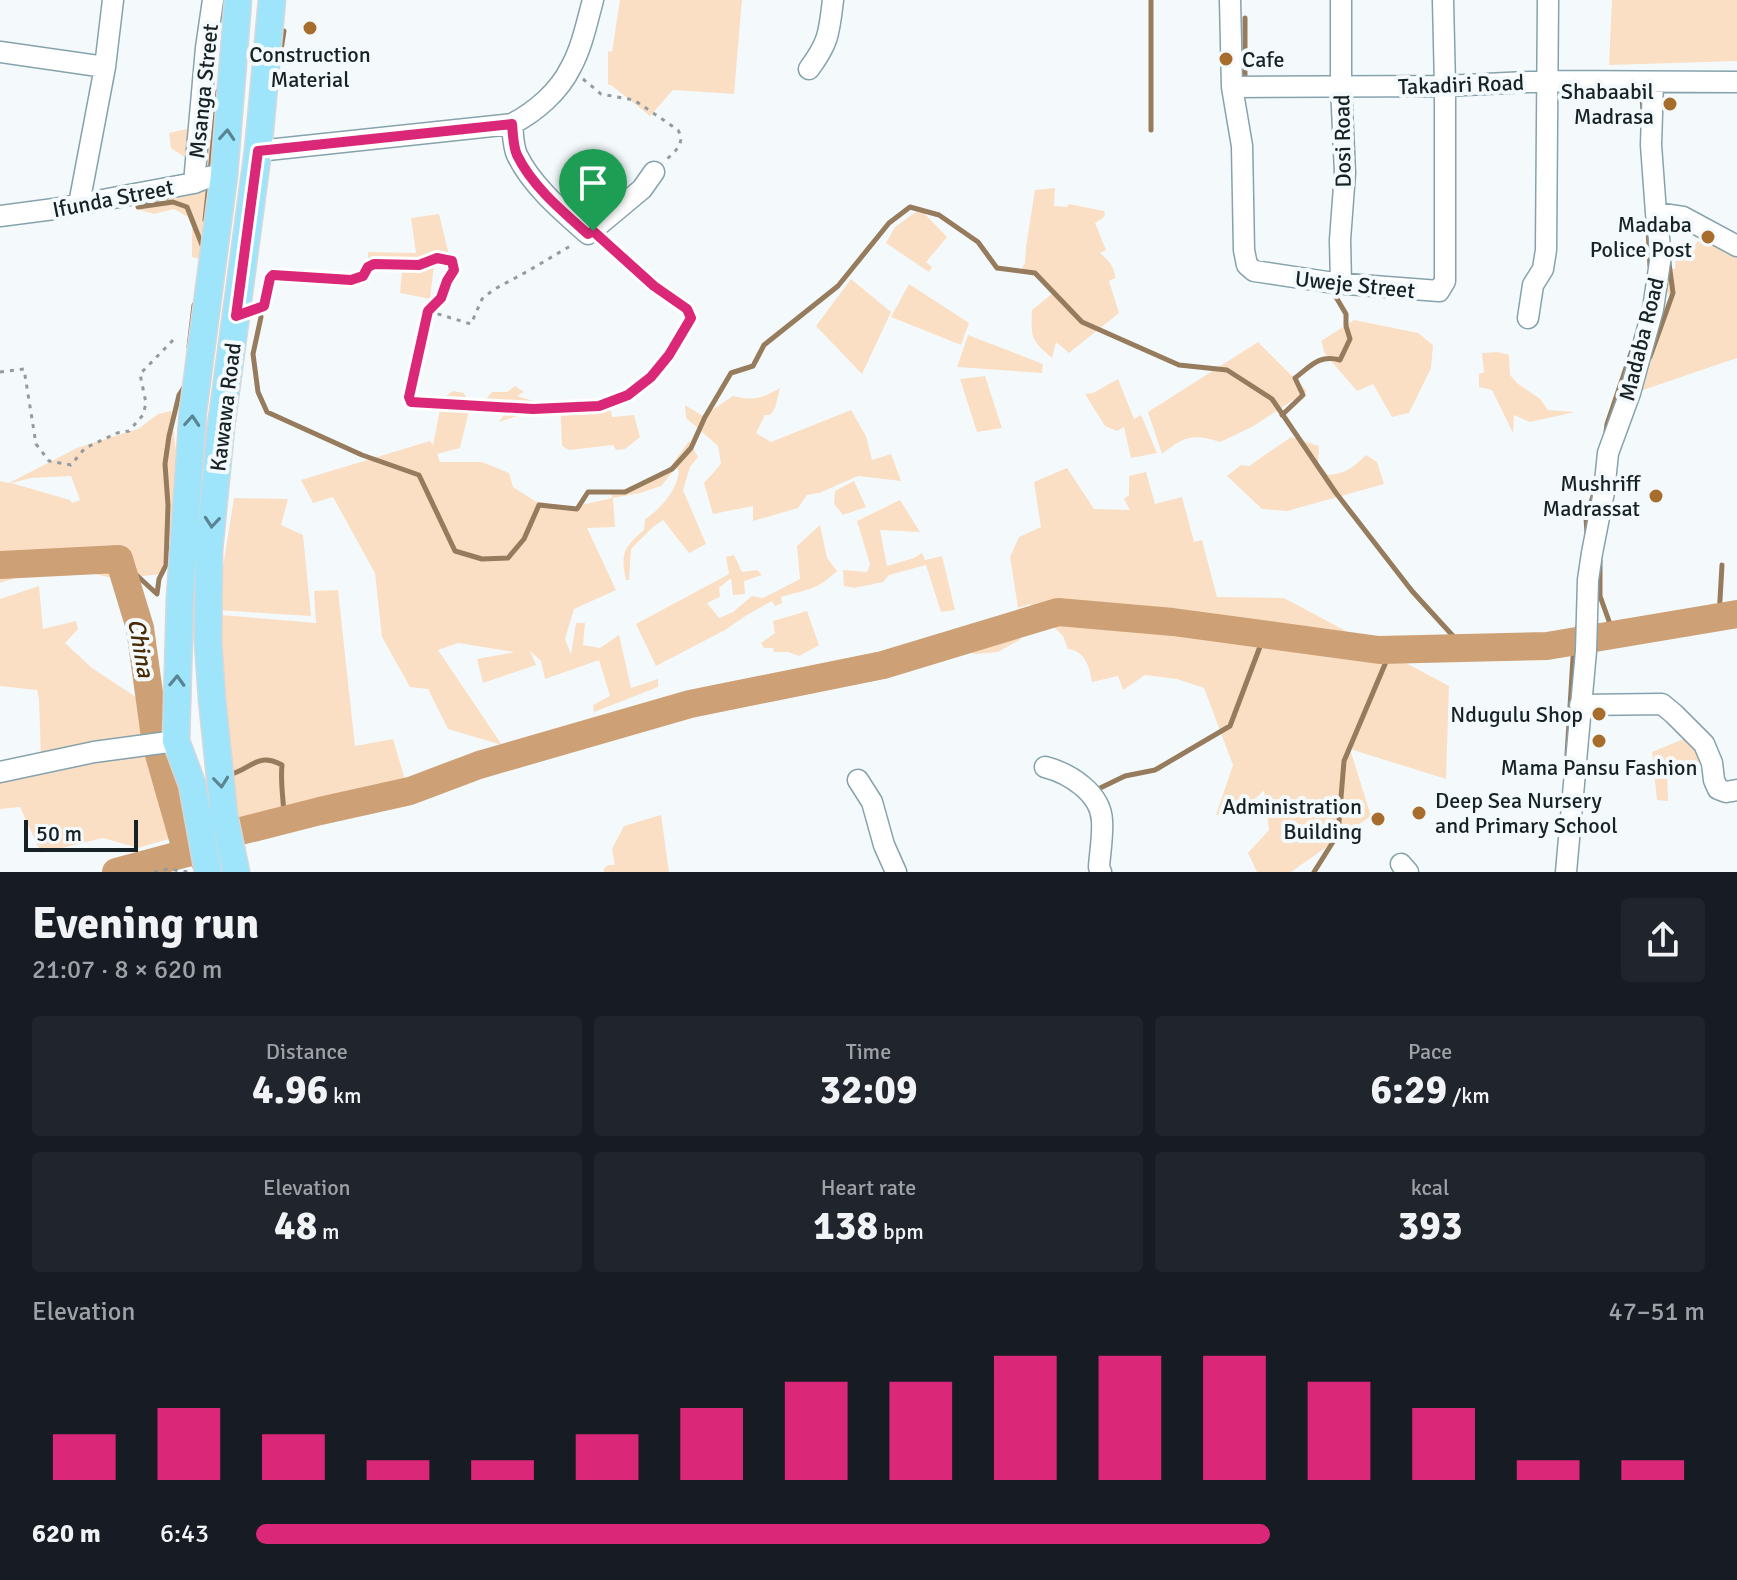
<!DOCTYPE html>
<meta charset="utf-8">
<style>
:root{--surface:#171b24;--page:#20242c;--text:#f1f3f6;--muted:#9ea1a6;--accent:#db2777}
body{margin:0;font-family:Signika,sans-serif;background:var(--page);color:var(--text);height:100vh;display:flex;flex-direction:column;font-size:30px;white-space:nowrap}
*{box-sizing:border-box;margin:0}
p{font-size:26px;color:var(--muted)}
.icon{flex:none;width:44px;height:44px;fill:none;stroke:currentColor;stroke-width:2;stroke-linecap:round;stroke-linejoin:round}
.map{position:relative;height:872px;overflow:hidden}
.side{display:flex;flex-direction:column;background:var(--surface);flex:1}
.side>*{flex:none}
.scale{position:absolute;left:24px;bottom:20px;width:114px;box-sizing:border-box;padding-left:8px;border:4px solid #172226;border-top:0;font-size:22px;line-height:28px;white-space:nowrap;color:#172226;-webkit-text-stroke:6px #f4fafc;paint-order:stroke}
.pin{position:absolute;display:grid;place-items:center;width:68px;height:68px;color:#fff;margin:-82px -34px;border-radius:50% 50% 50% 0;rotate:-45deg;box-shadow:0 0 8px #0007}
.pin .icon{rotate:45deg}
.round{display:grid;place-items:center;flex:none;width:84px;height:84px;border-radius:8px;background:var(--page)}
.overview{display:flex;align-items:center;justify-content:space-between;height:136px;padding:0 32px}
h1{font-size:44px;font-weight:700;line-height:60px}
.figures{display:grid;grid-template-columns:repeat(3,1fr);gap:12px;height:136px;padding:8px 32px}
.figures div{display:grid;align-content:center;border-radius:8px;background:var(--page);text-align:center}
.figures b{font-size:40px;font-weight:700}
.figures small{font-size:22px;font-weight:400}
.figures p{font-size:22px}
.chart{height:224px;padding:16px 32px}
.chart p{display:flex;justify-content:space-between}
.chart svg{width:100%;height:144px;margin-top:8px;stroke:var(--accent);stroke-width:6}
ul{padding:0 32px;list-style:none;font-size:26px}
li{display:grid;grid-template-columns:128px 96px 1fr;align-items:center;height:60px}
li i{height:20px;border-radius:10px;background:var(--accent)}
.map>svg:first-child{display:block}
.green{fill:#fadfc5;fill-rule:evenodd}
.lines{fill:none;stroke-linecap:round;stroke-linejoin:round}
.stream{stroke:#967b5d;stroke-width:5}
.river{stroke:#cda175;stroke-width:28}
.minor-casing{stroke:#86a2ac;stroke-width:23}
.major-casing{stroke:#d5d7d8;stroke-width:29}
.path{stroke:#939b9e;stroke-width:3;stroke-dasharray:4 6;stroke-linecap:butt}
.minor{stroke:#fff;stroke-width:20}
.major{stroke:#9ee5fc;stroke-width:26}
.oneway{stroke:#5a8491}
.route-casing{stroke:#fff;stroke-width:16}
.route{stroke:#db2777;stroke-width:10}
.poi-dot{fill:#a76d2c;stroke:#f4fafc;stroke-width:3}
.labels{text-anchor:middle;stroke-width:8;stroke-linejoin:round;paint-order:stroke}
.poi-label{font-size:22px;fill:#172226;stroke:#f4fafc;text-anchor:end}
.street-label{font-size:22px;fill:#172226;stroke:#f4fafc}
.water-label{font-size:24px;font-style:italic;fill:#482a06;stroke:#f4fafc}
</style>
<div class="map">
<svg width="1737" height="872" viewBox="0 0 1737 872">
<rect width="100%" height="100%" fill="#f4fafc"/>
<path class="green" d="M 620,0 L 742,0 L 734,94 L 673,90 L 650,116 L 611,85 L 608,85 L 608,51 L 612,52 Z
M 1612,0 L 1737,0 L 1737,61 L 1609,65 Z
M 186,129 L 215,141 L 208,253 L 200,259 L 192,257 L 192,227 L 188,217 L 174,209 L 154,214 L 136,209 L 132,189 L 184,184 L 192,162 L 171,148 L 169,133 Z
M 1055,188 L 1054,206 L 1067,207 L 1069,204 L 1104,211 L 1105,214 L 1103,218 L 1095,223 L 1106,250 L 1100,253 C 1108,260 1115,267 1115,278 L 1109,281 L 1119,313 L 1069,353 L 1056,342 L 1052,358 C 1030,339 1031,337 1032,310 L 1054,292 L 1036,273 L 1024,271 L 1022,268 L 1025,263 L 1026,247 L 1035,190 Z
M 920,209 L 947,237 L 926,262 L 932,267 L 929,272 L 886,243 L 895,227 Z
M 439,214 L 450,259 L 434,265 L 430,299 L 400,293 L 402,270 L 368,267 L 368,252 L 416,253 L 411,218 Z
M 1728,237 L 1737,245 L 1737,358 L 1637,392 L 1670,296 L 1662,286 L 1668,269 L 1675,269 L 1676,250 L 1687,249 L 1688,254 L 1698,241 Z
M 851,279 L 891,312 L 862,374 L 816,326 Z
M 909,284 L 969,323 L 961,345 L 891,317 Z
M 1354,320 L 1418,333 L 1433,345 L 1431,368 L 1409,413 L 1392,417 L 1373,384 L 1357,391 L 1325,354 L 1321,341 Z
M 968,335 L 1043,364 L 1042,373 L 957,367 Z
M 1258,342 L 1307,391 L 1252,427 L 1220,442 C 1193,433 1183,437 1162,454 L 1148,412 Z
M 1498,352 L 1509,355 L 1510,375 L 1517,383 L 1540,399 L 1548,410 L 1575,412 L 1530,422 L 1514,415 L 1513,433 L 1492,390 L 1479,387 L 1479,374 L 1484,372 L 1482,353 Z
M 985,376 L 1002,428 L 977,432 L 960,379 Z
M 1118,379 L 1134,419 L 1141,415 L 1157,453 L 1131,458 L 1124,427 L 1117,431 L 1105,426 L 1085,394 L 1093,393 Z
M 515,386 L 524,392 L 517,396 L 540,403 L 533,405 L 532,409 L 541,408 L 499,422 L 507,411 L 488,404 L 473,414 L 492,392 L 507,392 Z
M 780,388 L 775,408 L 770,415 L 765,415 L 756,433 L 771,442 L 851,410 L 866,436 L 872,460 L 891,454 L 901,481 L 858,476 L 819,493 L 807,495 L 798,508 L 753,521 L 753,506 L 713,514 L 704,483 L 721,464 L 718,446 L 686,418 L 685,405 L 703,416 L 733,396 C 754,401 761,399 780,388 Z
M 453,391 L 464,393 L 470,407 L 460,448 L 437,454 L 440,462 L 482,462 L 509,473 L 513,487 L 535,501 L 569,508 L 612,498 L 611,492 L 636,487 L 668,470 L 689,441 L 698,457 L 690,467 L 683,490 L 706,544 L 689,553 L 663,520 L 653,527 L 631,549 L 629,580 L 626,580 C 620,553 624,547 644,530 L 645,519 C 661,509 678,489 679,470 L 676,468 L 661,486 L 640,493 L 613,498 L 615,527 L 587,528 L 616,590 L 574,609 L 565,639 L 571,654 L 576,623 L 585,623 L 583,645 L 600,648 L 619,635 L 631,688 L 658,679 L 658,687 L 594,712 L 593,705 L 610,696 L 599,660 L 545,679 L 541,661 L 530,651 L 536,665 L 483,683 L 477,659 L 515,652 L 458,643 L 438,650 L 502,745 L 448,729 L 428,689 L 410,687 L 382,637 L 375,573 L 333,497 L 313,503 L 301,480 L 430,441 L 433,445 L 442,399 Z
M 609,398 L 612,417 L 634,415 L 640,437 L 625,449 L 616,450 L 613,445 L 569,450 L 562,446 L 560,400 Z
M 171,411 L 176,451 L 170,540 L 161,574 C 124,578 102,584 70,560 L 0,583 L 0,481 L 9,483 L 77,448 L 138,429 L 158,414 ZM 71,476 L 80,500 L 72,503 L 70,500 L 11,483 L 31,478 Z
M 1291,437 L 1319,446 L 1318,463 L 1328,475 C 1345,474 1354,467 1366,455 L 1377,462 L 1384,484 L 1287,511 L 1262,509 L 1227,476 L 1241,465 L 1249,466 Z
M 1067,468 L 1094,509 L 1130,510 L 1124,499 L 1129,495 L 1129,476 L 1146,472 L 1155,504 L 1182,497 L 1194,542 L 1202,540 L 1217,597 L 1284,598 L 1449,686 L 1446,779 L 1350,749 L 1371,816 L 1291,872 L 1257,872 L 1248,853 L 1269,830 L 1264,790 L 1242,812 L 1216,815 L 1233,765 L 1204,688 L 1177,679 L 1145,675 L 1123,690 L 1118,676 L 1092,682 C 1089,666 1086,652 1068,649 L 1063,636 L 1030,604 L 1018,608 L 1010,557 L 1019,537 L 1041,527 L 1034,482 Z
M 854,481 L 866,507 L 843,515 L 834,504 L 835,491 Z
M 234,498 L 288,499 L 281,525 L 303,535 L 311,616 L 216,610 Z
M 900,500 L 920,532 L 880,530 L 887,566 L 914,558 L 922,553 L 925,560 L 942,556 L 955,610 L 941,612 L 926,565 L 889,575 L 883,582 L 854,588 L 844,586 L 843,570 L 867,572 L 870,564 L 857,521 Z
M 820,525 L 827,558 L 837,571 C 816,591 807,589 781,597 L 782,603 L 775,606 L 772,601 L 747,615 L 725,630 L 656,666 L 636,624 L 729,574 L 726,557 L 734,555 L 742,572 L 757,570 L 762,575 L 744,581 L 745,594 L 733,595 L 731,578 L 719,588 L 720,597 L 707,603 L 719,618 L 733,612 L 752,596 L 763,598 L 800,579 L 797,546 Z
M 39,586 L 43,629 L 76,621 L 78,629 L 65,643 L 92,668 L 142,701 L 177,789 L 172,838 L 138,848 L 103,838 L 41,853 L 20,807 L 0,809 L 0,767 L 41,758 L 39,700 L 37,690 L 0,686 L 0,599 Z
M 338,590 L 355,746 L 393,739 L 406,783 L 228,833 L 221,615 L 316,623 L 314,591 Z
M 807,611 L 819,645 L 799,656 L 788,652 L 774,652 L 773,648 L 764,648 L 761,643 L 775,633 L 773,621 Z
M 1007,628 L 1021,639 L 998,652 L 975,654 L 953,647 L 965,637 Z
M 1686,738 L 1703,761 L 1667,768 L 1668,801 L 1657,800 L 1652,752 Z
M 661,815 L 669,872 L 604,872 L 604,868 L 609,865 L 615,865 L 612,849 L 624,826 Z"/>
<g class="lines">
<path class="stream" d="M 279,62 L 284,31
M 1245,81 L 1245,18
M 1642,98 L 1643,111
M 1151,130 L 1151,0
M 210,173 L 218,91
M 138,207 L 173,202 L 187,207 L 202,245
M 205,220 L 209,183
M 1648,229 L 1650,266
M 261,317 L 253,354 L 258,392 L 267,412 L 362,455 L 419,475 L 455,551 L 482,559 L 508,558 L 524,539 L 539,505 L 577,509 L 588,492 L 625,492 L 672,469 L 691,448 L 705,417 L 731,373 L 753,366 L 764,345 L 838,286 L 889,223 L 910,207 L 939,215 L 978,242 L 997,268 L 1035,273 L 1082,322 L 1179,365 L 1227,370 L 1272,399 L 1336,493 L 1412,591 L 1464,648
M 189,347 L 194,305
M 1650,357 L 1673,293 L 1669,263
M 1282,415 L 1303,395 L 1295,378 C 1311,366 1319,354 1340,360 L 1350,339 L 1346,326 L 1346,314 L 1333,292
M 1606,432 L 1607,424 L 1632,350
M 1587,533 L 1586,518 L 1593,496
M 119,559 L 157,594 L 159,579 L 166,565 L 168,505 L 165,464 L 169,436 L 179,395 L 186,384
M 1600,561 L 1600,596 L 1614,635
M 1719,617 L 1722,565
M 1567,755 L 1574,642 L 1578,626
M 228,775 C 251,770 257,751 282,765 C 280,783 284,801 284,820
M 1098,793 L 1096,790 L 1125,776 L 1155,770 L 1230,726 L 1264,636
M 187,853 L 195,867
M 1314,872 L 1338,834 L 1344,761 L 1391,650"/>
<path class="river" d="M 0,565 L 119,559 L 140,628 L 156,744 L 187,853
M 116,872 L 187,853 L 233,833 L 320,811 L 410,791 L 479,765 L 690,704 L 883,665 L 1058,612 L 1173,622 L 1379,650 L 1547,646 L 1737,614"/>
<g class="minor-casing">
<path id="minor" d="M 1230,0 L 1232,87 L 1242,146 L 1244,250 L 1247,265 L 1254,271 L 1334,283 L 1439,291 L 1445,281 L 1445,86 L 1443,0
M 0,52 L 105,67
M 809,69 C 829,42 829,33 833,0
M 1232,87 L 1445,86 L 1548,81 L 1737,82
M 512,124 C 513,134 513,146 517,155 C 532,186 562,211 588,234 L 642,189 L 654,172
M 258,151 L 512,124 C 535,112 559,92 571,67 C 582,47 587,22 593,0
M 194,183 L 206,48 L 213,0
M 79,204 L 105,67 L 113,0
M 1656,213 L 1683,217 L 1737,246
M 0,216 L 54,209 L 194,183 L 209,177 L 224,175
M 1341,283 L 1340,240 L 1345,173 L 1341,86 L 1341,0
M 1528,318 L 1533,285 L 1543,269 L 1546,250 L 1548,0
M 1580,705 L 1662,704 L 1674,714 L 1704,744 L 1712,763 L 1714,780 L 1718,789 L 1726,792 L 1737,790
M 1045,767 C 1069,773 1101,793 1102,821 C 1103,836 1100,852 1099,867 L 1101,872
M 0,772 L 94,752 L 176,741
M 858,780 L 872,802 L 884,845 L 896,872
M 1401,864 L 1408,872
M 1566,872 L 1586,651 L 1588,580 L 1592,553 L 1604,492 L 1608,453 L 1630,393 L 1653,309 L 1661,255 L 1656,213 L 1651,145 L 1653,82"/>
</g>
<g class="major-casing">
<path id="major" d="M 208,872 L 192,784 L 176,741 L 180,598 L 193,411 L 224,175 L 238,0
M 236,872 L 224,815 L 212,699 L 208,642 L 209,550 L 221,427 L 258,151 L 272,0"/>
</g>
<path class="path" d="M 583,79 L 601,94 L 634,100 L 678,130 C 686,144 675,151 665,161
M 255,311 C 269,305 268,291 270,278 L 273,275 L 351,280 L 363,276 L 368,267 L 374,264 L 419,265 L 437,258 L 452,261 L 454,270 L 447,281 L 441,298 L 428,311 L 409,397 L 411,402 L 533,409 L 599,406 L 628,395 L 651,377 L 669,355 L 691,318 L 687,309 L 654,286 L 604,242
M 428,311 L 471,324 L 482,299 L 493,290 L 528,271 L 572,245
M 0,372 L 24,369 L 36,444 L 49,461 L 71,465 L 85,448 L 117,433 L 129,431 L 143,415 L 146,403 L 140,374 L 177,336
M 154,872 L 168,869 L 188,872"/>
<use href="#minor" class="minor"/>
<use href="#major" class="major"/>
</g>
<defs><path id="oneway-chevron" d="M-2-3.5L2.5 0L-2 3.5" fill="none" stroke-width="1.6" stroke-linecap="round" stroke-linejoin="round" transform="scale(2)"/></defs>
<g class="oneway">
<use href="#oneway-chevron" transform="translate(227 135) rotate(-86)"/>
<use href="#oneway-chevron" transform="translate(192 421) rotate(-86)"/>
<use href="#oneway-chevron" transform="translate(212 522) rotate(95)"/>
<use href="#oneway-chevron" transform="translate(177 681) rotate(-88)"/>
<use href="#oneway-chevron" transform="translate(221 782) rotate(84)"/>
</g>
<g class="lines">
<g class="route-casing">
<path id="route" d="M 512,124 C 513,134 513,146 517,155 C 532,186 562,211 588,234 L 593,231 L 654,286 L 687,309 L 691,318 L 669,355 L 651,377 L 628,395 L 599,406 L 533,409 L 411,402 L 409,397 L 428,311 L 441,298 L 447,281 L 454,270 L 452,261 L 437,258 L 419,265 L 374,264 L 368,267 L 363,276 L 351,280 L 273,275 L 270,278 L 264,306 L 236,316 L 258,151 Z"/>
</g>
<use href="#route" class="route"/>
</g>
<g class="poi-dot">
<circle cx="310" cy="28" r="8"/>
<circle cx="1226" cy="59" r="8"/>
<circle cx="1670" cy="104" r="8"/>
<circle cx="1708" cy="237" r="8"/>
<circle cx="1656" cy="496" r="8"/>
<circle cx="1599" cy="714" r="8"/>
<circle cx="1599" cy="741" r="8"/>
<circle cx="1419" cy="813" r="8"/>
<circle cx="1378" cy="819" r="8"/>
</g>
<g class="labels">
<g class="poi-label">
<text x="310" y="62" text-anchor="middle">Construction<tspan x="310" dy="25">Material</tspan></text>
<text x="1242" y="67" text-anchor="start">Cafe</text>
<text x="1654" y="99">Shabaabil<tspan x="1654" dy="25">Madrasa</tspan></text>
<text x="1692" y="232">Madaba<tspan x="1692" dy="25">Police Post</tspan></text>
<text x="1640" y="491">Mushriff<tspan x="1640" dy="25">Madrassat</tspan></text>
<text x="1583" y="722">Ndugulu Shop</text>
<text x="1599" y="775" text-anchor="middle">Mama Pansu Fashion</text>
<text x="1435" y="808" text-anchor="start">Deep Sea Nursery<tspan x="1435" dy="25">and Primary School</tspan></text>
<text x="1362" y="814">Administration<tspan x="1362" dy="25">Building</tspan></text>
</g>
<g class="street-label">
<text transform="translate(1461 84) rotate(-2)" y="8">Takadiri Road</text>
<text transform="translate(203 91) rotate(-84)" y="8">Msanga Street</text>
<text transform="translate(1342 141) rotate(-91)" y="8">Dosi Road</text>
<text transform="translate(113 198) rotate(-11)" y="8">Ifunda Street</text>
<text transform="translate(1355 284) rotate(6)" y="8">Uweje Street</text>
<text transform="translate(1641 339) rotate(-76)" y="8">Madaba Road</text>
<text transform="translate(225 407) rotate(-83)" y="8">Kawawa Road</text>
</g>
<g class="water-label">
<text transform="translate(141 648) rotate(80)" y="8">China</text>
</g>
</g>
</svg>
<div class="scale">50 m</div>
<div class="pin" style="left:593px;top:231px;background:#1e9e55"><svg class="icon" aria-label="arrive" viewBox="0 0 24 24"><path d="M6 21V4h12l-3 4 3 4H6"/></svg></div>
</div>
<section class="side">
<div class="overview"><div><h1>Evening run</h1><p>21:07 · 8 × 620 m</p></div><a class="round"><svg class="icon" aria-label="share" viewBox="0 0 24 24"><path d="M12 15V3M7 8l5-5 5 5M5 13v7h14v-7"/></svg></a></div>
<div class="figures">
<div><p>Distance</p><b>4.96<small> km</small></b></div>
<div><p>Time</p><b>32:09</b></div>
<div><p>Pace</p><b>6:29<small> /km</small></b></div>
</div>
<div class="figures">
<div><p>Elevation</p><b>48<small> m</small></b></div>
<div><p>Heart rate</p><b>138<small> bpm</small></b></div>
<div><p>kcal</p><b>393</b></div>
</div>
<div class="chart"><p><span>Elevation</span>47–51 m</p>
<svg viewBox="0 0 160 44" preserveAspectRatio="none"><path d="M5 44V30M15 44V22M25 44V30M35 44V38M45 44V38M55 44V30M65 44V22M75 44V14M85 44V14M95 44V6M105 44V6M115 44V6M125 44V14M135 44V22M145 44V38M155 44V38"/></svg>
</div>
<ul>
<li><b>620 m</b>6:43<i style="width:70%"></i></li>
</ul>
</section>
